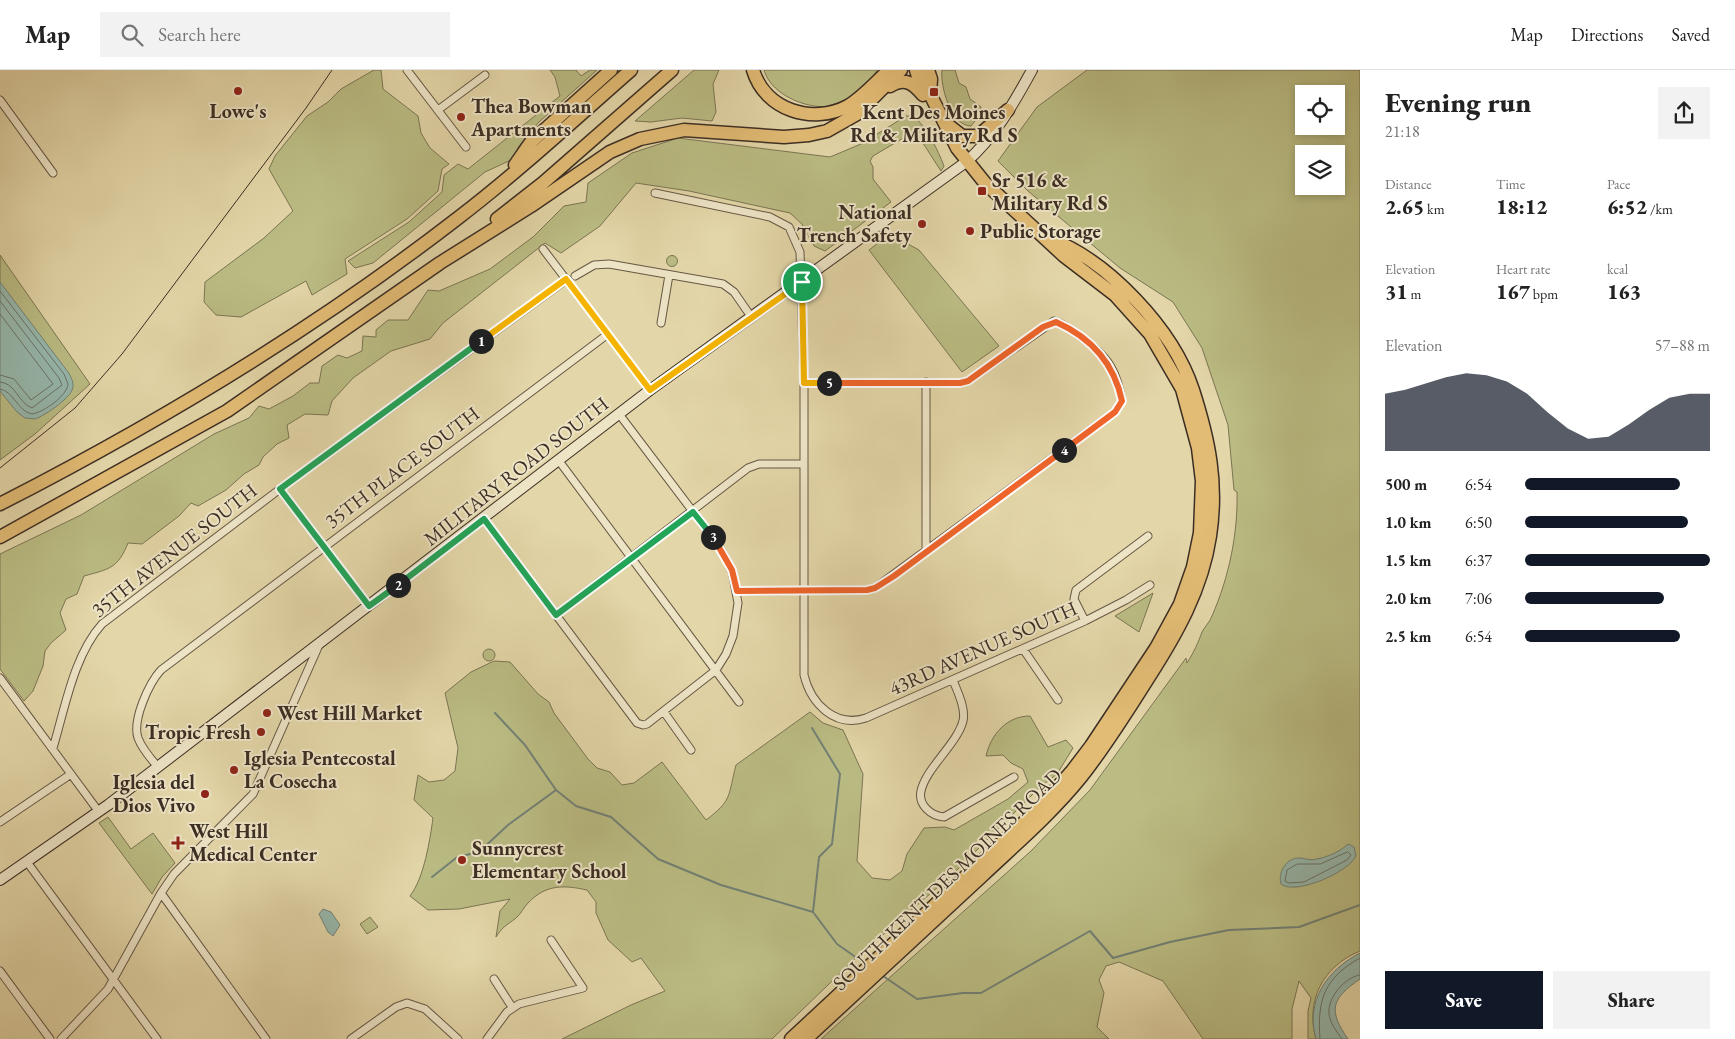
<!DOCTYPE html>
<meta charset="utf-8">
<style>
:root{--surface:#fff;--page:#f2f2f2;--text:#222;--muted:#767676;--line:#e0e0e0;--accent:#111827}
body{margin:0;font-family:"EB Garamond",serif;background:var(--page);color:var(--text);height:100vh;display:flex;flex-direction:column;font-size:19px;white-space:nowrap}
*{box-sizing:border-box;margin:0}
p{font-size:16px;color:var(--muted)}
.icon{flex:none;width:28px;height:28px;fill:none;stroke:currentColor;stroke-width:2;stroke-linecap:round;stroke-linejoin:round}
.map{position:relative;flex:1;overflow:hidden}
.side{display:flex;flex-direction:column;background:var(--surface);width:375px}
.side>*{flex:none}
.controls{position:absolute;left:1295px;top:15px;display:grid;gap:10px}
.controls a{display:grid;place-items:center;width:50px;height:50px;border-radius:0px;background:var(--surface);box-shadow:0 2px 8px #0003;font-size:25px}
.pin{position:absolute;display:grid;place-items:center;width:42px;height:42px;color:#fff;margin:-21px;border:2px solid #fff;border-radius:50%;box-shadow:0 1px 5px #0007}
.km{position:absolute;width:25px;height:25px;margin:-12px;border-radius:50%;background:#222;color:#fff;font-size:14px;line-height:25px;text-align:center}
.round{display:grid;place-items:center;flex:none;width:52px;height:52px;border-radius:0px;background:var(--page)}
.summary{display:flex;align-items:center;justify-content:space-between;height:85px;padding:0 25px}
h1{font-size:28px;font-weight:800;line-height:38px}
.figures{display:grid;grid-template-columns:repeat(3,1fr);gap:8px;height:85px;padding:5px 25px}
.figures div{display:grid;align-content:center}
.figures b{font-size:21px;font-weight:800}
.figures small{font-size:14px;font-weight:400}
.figures p{font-size:14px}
.chart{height:140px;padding:10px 25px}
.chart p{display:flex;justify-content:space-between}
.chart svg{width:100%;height:90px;margin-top:5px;fill:var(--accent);opacity:.7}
.button{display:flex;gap:10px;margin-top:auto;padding:10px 25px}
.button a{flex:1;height:58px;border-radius:0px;background:var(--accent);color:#fff;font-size:20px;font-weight:800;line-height:58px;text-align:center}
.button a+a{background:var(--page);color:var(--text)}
ul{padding:0 25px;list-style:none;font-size:16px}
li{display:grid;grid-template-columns:80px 60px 1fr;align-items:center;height:38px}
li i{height:12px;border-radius:6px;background:var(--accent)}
header{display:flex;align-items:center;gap:30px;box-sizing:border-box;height:70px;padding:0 25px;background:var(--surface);border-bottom:1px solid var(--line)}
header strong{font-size:24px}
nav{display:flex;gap:28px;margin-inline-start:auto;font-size:18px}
.search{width:350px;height:45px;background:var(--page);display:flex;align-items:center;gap:12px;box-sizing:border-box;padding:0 18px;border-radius:0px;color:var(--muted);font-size:19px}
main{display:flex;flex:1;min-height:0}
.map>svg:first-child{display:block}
.green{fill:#babc83;stroke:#7b7554;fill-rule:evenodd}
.water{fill:#96b8ad;stroke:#728176}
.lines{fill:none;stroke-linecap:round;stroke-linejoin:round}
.shore{stroke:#697368;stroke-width:1}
.stream{stroke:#728176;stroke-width:2}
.street-casing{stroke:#665845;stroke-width:9}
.secondary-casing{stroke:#3c2e24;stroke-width:12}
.highway-casing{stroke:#3c2e24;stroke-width:15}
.street{stroke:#ede4c6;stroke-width:7}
.secondary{stroke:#ede4c6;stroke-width:10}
.highway{stroke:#e2bb74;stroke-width:12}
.tram{stroke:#3c2e24;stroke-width:1}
.split-1-casing{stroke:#fff;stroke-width:10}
.split-2-casing{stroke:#fff;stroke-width:10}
.split-3-casing{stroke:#fff;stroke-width:10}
.split-4-casing{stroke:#fff;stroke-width:10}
.split-5-casing{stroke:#fff;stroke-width:10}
.split-6-casing{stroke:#fff;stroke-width:10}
.split-1{stroke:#f5b400;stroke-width:6}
.split-2{stroke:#22a559;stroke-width:6}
.split-3{stroke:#22a559;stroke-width:6}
.split-4{stroke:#f0652b;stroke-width:6}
.split-5{stroke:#f0652b;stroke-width:6}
.split-6{stroke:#f5b400;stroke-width:6}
.poi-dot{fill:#8f2418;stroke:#ede4c6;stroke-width:2}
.labels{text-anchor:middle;stroke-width:4;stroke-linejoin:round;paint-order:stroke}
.poi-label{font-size:20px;font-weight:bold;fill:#3c2e24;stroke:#ede4c6;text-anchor:start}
.street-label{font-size:20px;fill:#3c2e24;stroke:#ede4c6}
</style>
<header>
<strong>Map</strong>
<div class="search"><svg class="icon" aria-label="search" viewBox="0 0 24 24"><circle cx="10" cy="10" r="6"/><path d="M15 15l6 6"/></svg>Search here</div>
<nav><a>Map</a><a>Directions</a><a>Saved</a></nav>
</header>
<main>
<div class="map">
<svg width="1360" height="969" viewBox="0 0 1360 969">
<rect width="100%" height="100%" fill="#e3d6a8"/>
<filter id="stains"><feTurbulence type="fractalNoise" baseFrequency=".004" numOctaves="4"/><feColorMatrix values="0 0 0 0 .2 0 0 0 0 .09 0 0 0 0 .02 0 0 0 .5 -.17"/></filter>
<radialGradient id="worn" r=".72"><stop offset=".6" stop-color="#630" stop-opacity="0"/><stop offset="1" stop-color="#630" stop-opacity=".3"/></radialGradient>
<path class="green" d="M 374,0 L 381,0 L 383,19 L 418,46 L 421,63 L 430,78 L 449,94 L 442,99 L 438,121 L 407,149 L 345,189 L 347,204 L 312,225 L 306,211 L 241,247 L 216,245 L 204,232 L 205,212 L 264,168 L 293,141 L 269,99 L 275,86 L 307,46 L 328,32 L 341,19 Z
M 550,0 L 576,0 L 581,6 L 590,0 L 597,0 L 539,52 L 519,76 L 511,90 L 485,102 L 373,193 L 355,198 L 348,191 L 409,152 L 442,122 L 444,105 L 458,94 L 468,99 L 560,26 L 555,7 Z
M 694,0 L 719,0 L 713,14 L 716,42 L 712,51 L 682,48 L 651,52 L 635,51 Z
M 764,0 L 877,0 C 859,38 821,46 786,26 C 776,20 767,11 764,0 Z
M 942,0 L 955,0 L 959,13 L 966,17 L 970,29 L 981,37 L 979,46 L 971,56 C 951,56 940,16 942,0 Z
M 1087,0 L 1360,0 L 1360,881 C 1323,896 1305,931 1316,969 L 1308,969 L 1308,941 L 1311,928 L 1299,911 L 1292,939 L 1292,969 L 1203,969 L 1163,911 L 1119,892 L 1106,896 L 1099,910 L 1104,923 L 1097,957 L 1109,969 L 821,969 L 1031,781 L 1090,720 L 1186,588 L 1187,593 C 1194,582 1198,573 1202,562 C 1205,556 1210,552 1212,546 C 1229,507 1238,464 1237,422 L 1234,420 L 1228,355 L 1202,278 L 1173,232 L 1120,198 L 1028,121 L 998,91 L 1037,37 ZM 1304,24 L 1336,24 L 1336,56 L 1304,56 ZM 1304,84 L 1336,84 L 1336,116 L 1304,116 Z
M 906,46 L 914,46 C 928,60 937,78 944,96 L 941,101 L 919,67 L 912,63 L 873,86 L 870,91 L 873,97 L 873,109 L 891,132 L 825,181 L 814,176 L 802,154 L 790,143 L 689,121 L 636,113 L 600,156 L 561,183 L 545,173 L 443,253 L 430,269 L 391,281 L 353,308 L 332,331 L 328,345 L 305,344 L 287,355 L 289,368 L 277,374 L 263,387 L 259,395 L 244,404 L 226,420 L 198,436 L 191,433 L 179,446 L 142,474 L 128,473 C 118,498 110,499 84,506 L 77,524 L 66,529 L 60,543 L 66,560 L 51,573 L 45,581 L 43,596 L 33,621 L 24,631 L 0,599 L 0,484 L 81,445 L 214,364 L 249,348 L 259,336 L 269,339 L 293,326 L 310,313 L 319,313 L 322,296 L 338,285 L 347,288 L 362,281 L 363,266 L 376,267 L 376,260 L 388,250 L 408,250 L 428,220 L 439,221 L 490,199 L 533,167 L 564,136 L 586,132 L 588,113 L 632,83 L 678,68 L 830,87 L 861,74 Z
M 890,164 L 897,173 L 908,174 L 919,180 L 999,276 L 962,302 L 869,180 Z
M 0,185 L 90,314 L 35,364 L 0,390 Z
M666.5 191a5.5 5.5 0 1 1 11 0a5.5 5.5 0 1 1-11 0Z
M 1153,523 L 1139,562 L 1115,546 Z
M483 585a6 6 0 1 1 12 0a6 6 0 1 1-12 0Z
M 494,591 L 510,592 L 538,624 L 549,632 L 554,643 L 588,689 L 597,698 L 610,702 L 622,715 L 634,713 L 662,692 L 706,750 C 733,730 728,725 736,695 L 810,642 L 823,653 L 843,660 L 863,704 L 857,791 L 872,808 L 890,810 L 902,801 L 907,784 L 924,758 L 945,757 L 954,760 L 1008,729 L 1028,712 L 1023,699 L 1011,693 L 1003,685 L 986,686 C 991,664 1007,646 1030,646 L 1048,677 L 1066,670 L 1073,678 L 1057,704 L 1038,719 L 953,804 L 856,888 L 772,969 L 562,969 L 631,935 L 665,921 L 641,888 L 632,892 L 608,870 L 596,843 L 596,832 L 587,820 C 564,815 546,814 528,833 C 524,837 521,844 516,848 C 506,856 503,856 496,867 L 500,841 L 510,829 L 459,839 L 428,840 L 410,826 C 424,808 430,770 433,748 L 414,730 L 418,705 L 429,712 L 444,710 L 455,701 L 458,678 L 445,623 L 471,602 Z
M 108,747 L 131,779 L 153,763 L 175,793 L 162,807 L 152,824 L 99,753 Z
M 370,847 L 378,857 L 367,864 L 360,854 Z"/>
<path class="water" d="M 0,212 L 68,302 C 71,307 75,314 72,320 C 69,329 44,346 35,349 L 25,348 L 17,342 L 0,321 Z
M 1348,774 L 1354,777 L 1356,785 C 1352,801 1295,826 1281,814 C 1278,803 1285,789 1298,788 C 1305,788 1310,791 1317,789 C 1328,787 1341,781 1348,774 Z
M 323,839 L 331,842 L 340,855 L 333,866 L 328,862 L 319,844 Z
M 1360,883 L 1360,909 C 1331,929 1328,940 1348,969 L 1316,969 C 1305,931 1327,900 1360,883 Z"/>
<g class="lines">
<path class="shore" d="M 0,221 L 64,304 L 68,314 C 67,326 44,342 32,344 C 17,341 14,321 0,319
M 0,231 L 59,308 L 62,315 L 32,338 C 18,333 16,313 0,312
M 0,244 L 53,314 L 31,330 L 14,309 L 0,305
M 1348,782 L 1351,785 L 1347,790 L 1304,812 L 1289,813 L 1285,811 L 1287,800 L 1297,794 L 1320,794 Z
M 1320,969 C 1317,930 1324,908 1360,888
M 1342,969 C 1337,962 1330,953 1329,944 C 1327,928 1345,907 1360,905"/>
<path class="stream" d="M 495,643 L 525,675 L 556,720 L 576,736 L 611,747 L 658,789 L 721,815 L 813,842 L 837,874 L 864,893
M 812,658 L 840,704 L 832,774 L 819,787 L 813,842
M 432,807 L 456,788 L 480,781 L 508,755 L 556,720
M 883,906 L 917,929 L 963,923 L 981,923 L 1090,861 L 1113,888 L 1170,872 L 1229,860 L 1299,857 L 1360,835"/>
<g class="street-casing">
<path id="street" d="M 407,0 L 466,77
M 0,30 L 53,103
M 438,40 L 485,5
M 655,123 L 770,147 L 789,157 L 800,182 L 804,313 L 804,605 C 811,634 835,658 866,648 L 1085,551 L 1126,530 L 1150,515
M 543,179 L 650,320
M 575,206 L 594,195 L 609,194 L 723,214 L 734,222 L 752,248
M 661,253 L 669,205
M 926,312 L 926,480
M 559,391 L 739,632
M 280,419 L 369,536
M 484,449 L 637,653 L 643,655 L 647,654 L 716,600 L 726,584 L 733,566 L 738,533 L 732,501 L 719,476 L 619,344
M 737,521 L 867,520 L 875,518 L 1115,342 L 1122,331 C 1120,320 1117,307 1111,297 C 1103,282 1070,256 1054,251 L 968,311 L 960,313 L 804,313
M 556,545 L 748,398 L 759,394 L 804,394
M 1085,551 L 1074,529 L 1076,520 L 1148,466
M 1023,579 L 1058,630
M 0,608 L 99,742
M 953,610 C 957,621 966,638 963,651 C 957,674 926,698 921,721 C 918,735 931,746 944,747 L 1014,707
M 664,642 L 691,680
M 53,678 C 65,638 74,585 102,554 L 280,419 L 567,209
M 158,697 C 151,689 142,679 138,668 C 132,650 149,613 161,600 L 608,264
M 0,752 L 71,704
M 27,792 L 157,969
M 161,823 L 266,969
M 0,901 L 50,969
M 494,909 L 512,937
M 61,969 L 108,919 L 161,823 L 174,804 L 253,724 L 319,575
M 351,969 L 396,937 L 407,933 L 425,939 L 458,969
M 487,969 L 507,942 L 519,934 L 583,918 L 551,870"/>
</g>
<g class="secondary-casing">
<path id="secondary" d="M 0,810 L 108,735 L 650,320 L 966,92 C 994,68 1014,33 1032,0"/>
</g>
<g class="highway-casing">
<path id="highway" d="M 753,0 C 765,40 812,55 848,36 C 863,27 876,12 889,0
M 928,0 L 931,9 L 930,24
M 890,16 C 905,7 913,13 923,25
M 948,55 L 962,66 L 978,66 L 1008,40
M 515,95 L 531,72 L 611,0
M 497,149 L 543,113 L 672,0
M 0,434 C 160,352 316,258 458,148 C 518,102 574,50 631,0
M 0,467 L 227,341 L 440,193 L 531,136 L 610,82 L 640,69 L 684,60 L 784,67 L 809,65 L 827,61 L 857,44 L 901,0
M 791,969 L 1035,742 L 1072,701 L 1091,676 L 1156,578 L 1180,534 L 1193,497 L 1200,463 L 1202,411 L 1198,378 L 1182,319 L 1150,264 L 1115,225 L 1064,186 L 985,113 L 957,78 L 930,24 L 920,14 L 916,0
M 806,969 C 865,914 924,860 983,805 C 1016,774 1052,743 1081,707 C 1105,677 1126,643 1147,610 C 1176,565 1202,520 1210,466 C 1218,413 1209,370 1193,320 C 1173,259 1108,190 1048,168"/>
</g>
<use href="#street" class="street"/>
<use href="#secondary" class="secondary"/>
<use href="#highway" class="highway"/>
<path class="tram" d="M 0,398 L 75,338 L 122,284 L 306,38 L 332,0"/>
</g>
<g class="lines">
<g class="split-1-casing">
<path id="split-1" d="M 481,271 L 566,209 L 650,320 L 802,212"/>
</g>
<g class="split-2-casing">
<path id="split-2" d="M 398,515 L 369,536 L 280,419 L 481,271"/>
</g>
<g class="split-3-casing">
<path id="split-3" d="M 398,515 L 484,449 L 556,545 L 693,442 L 713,467"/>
</g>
<g class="split-4-casing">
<path id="split-4" d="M 713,467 L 732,500 L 737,521 L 867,520 L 875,518 L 894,506 L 1064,380"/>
</g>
<g class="split-5-casing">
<path id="split-5" d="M 829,313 L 960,313 L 968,311 L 1043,257 L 1056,252 C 1092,268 1114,293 1122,331 L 1115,342 L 1064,380"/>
</g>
<g class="split-6-casing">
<path id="split-6" d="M 802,212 L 804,313 L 829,313"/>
</g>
<use href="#split-1" class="split-1"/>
<use href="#split-2" class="split-2"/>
<use href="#split-3" class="split-3"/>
<use href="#split-4" class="split-4"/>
<use href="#split-5" class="split-5"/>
<use href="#split-6" class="split-6"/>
</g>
<g class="poi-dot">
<circle cx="238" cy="21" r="5"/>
<rect x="929" y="17" width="10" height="10" rx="2.5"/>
<circle cx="461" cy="47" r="5"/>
<rect x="977" y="116" width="10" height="10" rx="2.5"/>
<circle cx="922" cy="154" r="5"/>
<circle cx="970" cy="161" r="5"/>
<circle cx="267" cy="643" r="5"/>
<circle cx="261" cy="662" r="5"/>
<circle cx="234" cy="700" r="5"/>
<circle cx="205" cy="724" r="5"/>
<path d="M175.5 765.5h5v5h5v5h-5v5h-5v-5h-5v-5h5z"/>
<circle cx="462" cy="790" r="5"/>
</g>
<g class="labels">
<g class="poi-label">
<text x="471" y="43">Thea Bowman<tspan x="471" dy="23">Apartments</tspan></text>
<text x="238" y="48" text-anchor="middle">Lowe's</text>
<text x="934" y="49" text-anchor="middle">Kent Des Moines<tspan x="934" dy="23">Rd &amp; Military Rd S</tspan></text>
<text x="992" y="117">Sr 516 &amp;<tspan x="992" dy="23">Military Rd S</tspan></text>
<text x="912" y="149" text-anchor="end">National<tspan x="912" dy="23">Trench Safety</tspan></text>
<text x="980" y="168">Public Storage</text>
<text x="277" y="650">West Hill Market</text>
<text x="251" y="669" text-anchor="end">Tropic Fresh</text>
<text x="244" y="695">Iglesia Pentecostal<tspan x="244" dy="23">La Cosecha</tspan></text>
<text x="195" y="719" text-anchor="end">Iglesia del<tspan x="195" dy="23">Dios Vivo</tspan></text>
<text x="189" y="768">West Hill<tspan x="189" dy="23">Medical Center</tspan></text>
<text x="472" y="785">Sunnycrest<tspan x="472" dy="23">Elementary School</tspan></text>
</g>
<g class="street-label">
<text transform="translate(402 397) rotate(-37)" y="7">35TH PLACE SOUTH</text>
<text transform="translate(516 401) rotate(-38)" y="7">MILITARY ROAD SOUTH</text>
<text transform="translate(174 480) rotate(-38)" y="7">35TH AVENUE SOUTH</text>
<text transform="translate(983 578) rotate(-24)" y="7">43RD AVENUE SOUTH</text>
<text transform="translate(947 809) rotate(-44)" y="7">SOUTH KENT DES MOINES ROAD</text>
</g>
</g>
<rect width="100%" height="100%" filter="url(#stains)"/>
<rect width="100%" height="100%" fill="url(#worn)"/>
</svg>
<div class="controls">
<a><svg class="icon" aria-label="locate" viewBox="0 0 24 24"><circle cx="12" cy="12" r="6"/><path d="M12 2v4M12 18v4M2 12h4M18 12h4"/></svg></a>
<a><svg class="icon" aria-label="layers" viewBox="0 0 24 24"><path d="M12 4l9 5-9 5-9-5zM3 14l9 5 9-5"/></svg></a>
</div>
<div class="pin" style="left:802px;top:212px;background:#1e9e55"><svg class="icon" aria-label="arrive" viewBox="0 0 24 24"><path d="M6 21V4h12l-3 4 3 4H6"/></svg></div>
<b class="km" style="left:481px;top:271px">1</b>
<b class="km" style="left:398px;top:515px">2</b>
<b class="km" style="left:713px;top:467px">3</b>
<b class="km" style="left:1064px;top:380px">4</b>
<b class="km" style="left:829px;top:313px">5</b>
</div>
<section class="side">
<div class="summary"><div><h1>Evening run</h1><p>21:18</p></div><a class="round"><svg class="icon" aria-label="share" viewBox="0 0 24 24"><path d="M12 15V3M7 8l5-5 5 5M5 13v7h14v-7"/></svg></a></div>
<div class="figures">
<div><p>Distance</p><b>2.65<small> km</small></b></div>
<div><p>Time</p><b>18:12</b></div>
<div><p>Pace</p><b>6:52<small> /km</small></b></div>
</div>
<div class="figures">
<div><p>Elevation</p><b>31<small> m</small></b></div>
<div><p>Heart rate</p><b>167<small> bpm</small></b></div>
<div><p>kcal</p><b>163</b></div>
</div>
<div class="chart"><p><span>Elevation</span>57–88 m</p>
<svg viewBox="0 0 160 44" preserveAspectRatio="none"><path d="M0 44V16L10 14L20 11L30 8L40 6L50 7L60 10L70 16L80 25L90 33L100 38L110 37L120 31L130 24L140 18L150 16L160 16V44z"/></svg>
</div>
<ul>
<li><b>500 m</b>6:54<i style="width:84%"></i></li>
<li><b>1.0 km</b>6:50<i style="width:88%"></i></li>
<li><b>1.5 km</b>6:37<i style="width:100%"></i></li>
<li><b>2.0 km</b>7:06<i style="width:75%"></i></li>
<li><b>2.5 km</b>6:54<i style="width:84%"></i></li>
</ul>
<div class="button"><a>Save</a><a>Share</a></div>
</section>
</main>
